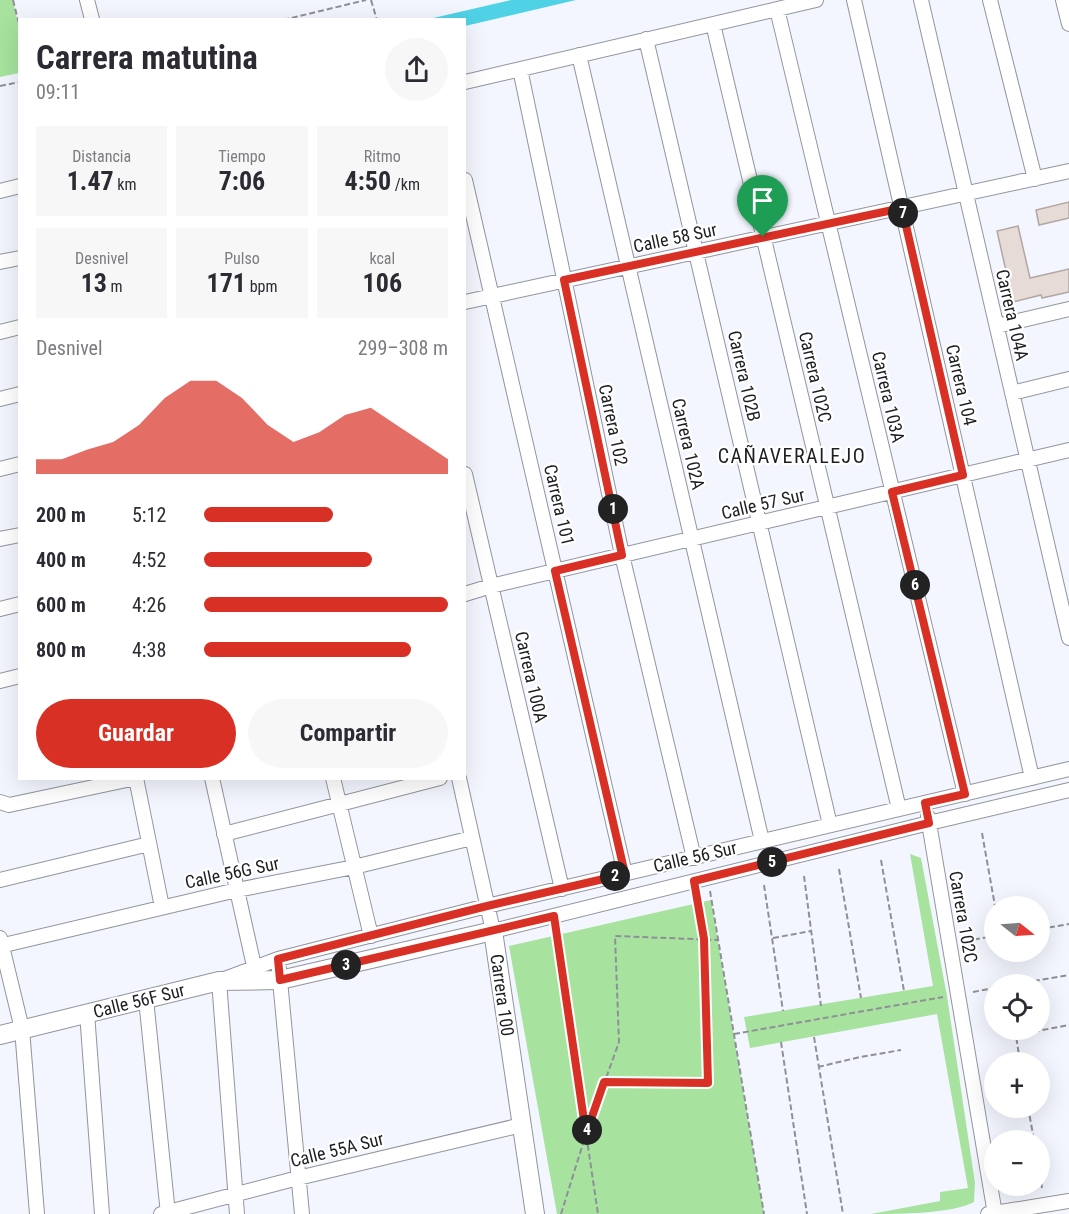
<!DOCTYPE html>
<html lang="es">
<meta charset="utf-8">
<style>
:root{--surface:#fff;--page:#f7f7f7;--text:#2b2b33;--muted:#7c7c81;--accent:#d93025}
body{margin:0;font-family:"Roboto Condensed",sans-serif;background:var(--page);color:var(--text);height:100vh;display:flex;flex-direction:column;font-size:22px;white-space:nowrap}
*{box-sizing:border-box;margin:0}
p{font-size:20px;color:var(--muted)}
.icon{flex:none;width:33px;height:33px;fill:none;stroke:currentColor;stroke-width:2;stroke-linecap:round;stroke-linejoin:round}
.map{position:relative;flex:1;overflow:hidden}
.panel{position:absolute;left:18px;top:18px;width:448px;height:762px;display:flex;flex-direction:column;background:var(--surface);border-radius:0px;box-shadow:0 6px 24px #0002}
.panel>*{flex:none}
.needle{width:39px;rotate:107deg}
.controls{position:absolute;left:984px;top:896px;display:grid;gap:12px}
.controls a{display:grid;place-items:center;width:66px;height:66px;border-radius:50%;background:var(--surface);box-shadow:0 6px 24px #0002;font-size:30px}
.pin{position:absolute;display:grid;place-items:center;width:51px;height:51px;color:#fff;margin:-62px -26px;border-radius:50% 50% 50% 0;rotate:-45deg;box-shadow:0 0 6px #0007}
.pin .icon{rotate:45deg}
.km{position:absolute;width:30px;height:30px;margin:-15px;border-radius:50%;background:#222;color:#fff;font-size:16px;line-height:30px;text-align:center}
.round{display:grid;place-items:center;flex:none;width:63px;height:63px;border-radius:32px;background:var(--page)}
.summary{display:flex;align-items:center;justify-content:space-between;height:102px;padding:0 18px}
h1{font-size:33px;font-weight:700;line-height:45px}
.metrics{display:grid;grid-template-columns:repeat(3,1fr);gap:9px;height:102px;padding:6px 18px}
.metrics div{display:grid;align-content:center;border-radius:0px;background:var(--page);text-align:center}
.metrics b{font-size:26px;font-weight:700}
.metrics small{font-size:16px;font-weight:400}
.metrics p{font-size:16px}
.chart{height:168px;padding:12px 18px}
.chart p{display:flex;justify-content:space-between}
.chart svg{width:100%;height:108px;margin-top:6px;fill:var(--accent);opacity:.7}
.cta{display:flex;gap:12px;margin-top:auto;padding:12px 18px}
.cta a{flex:1;height:69px;border-radius:36px;background:var(--accent);color:#fff;font-size:24px;font-weight:700;line-height:69px;text-align:center}
.cta a+a{background:var(--page);color:var(--text)}
ul{padding:0 18px;list-style:none;font-size:20px}
li{display:grid;grid-template-columns:96px 72px 1fr;align-items:center;height:45px}
li i{height:15px;border-radius:8px;background:var(--accent)}
.map>svg:first-child{display:block}
.green{fill:#a7e39f}
.water{fill:#50d2e6}
.building{fill:#e7dbd7;stroke:#b2a7a3;stroke-width:1.5}
.lines{fill:none;stroke-linecap:round;stroke-linejoin:round}
.street-casing{stroke:#92949e;stroke-width:16}
.secondary-casing{stroke:#92949e;stroke-width:20}
.path{stroke:#8f9097;stroke-width:2;stroke-dasharray:6 3;stroke-linecap:butt}
.street{stroke:#fff;stroke-width:14}
.secondary{stroke:#fff;stroke-width:18}
.route-casing{stroke:#fff;stroke-width:12}
.route{stroke:#d93025;stroke-width:8}
.labels{text-anchor:middle;stroke-width:4.5;stroke-linejoin:round;paint-order:stroke}
.street-label{font-size:18px;fill:#1d1e21;stroke:#fff}
.neighbourhood-label{font-size:20px;letter-spacing:1.5px;fill:#1d1e21;stroke:#fff}
</style>
<div class="map">
<svg width="1069" height="1214" viewBox="0 0 1069 1214">
<rect width="100%" height="100%" fill="#f4f6ff"/>
<path class="green" d="M 0,0 L 13,0 L 19,28 L 19,73 L 0,77 Z
M 910,854 L 921,858 L 947,996 L 975,1183 L 974,1202 C 952,1214 898,1214 871,1214 L 940,1201 L 940,1192 L 968,1188 L 937,1014 L 750,1048 L 744,1017 L 933,986 Z
M 711,900 L 764,1214 L 557,1214 L 509,946 Z"/>
<path class="water" d="M 511,0 L 576,0 L 465,26 L 465,20 L 429,19 Z"/>
<path class="building" d="M 1069,202 L 1069,218 L 1039,225 L 1036,210 Z
M 1018,226 L 1030,278 L 1069,269 L 1069,292 L 1042,298 L 1041,295 L 1013,302 L 997,231 Z"/>
<g class="lines">
<g class="street-casing">
<path id="street" d="M 87,0 L 92,19
M 854,0 L 1032,778
M 921,0 L 1069,638
M 990,0 L 1035,179
M 1063,0 L 1069,24
M 777,9 L 965,794
M 713,24 L 899,809
M 646,39 L 830,825
M 579,55 L 762,841
M 520,69 L 622,555 L 694,858
M 465,82 L 816,0
M 465,180 L 625,874
M 0,191 L 20,186
M 0,262 L 20,258
M 465,302 L 1069,171
M 997,326 L 1069,309
M 0,332 L 20,327
M 1012,393 L 1069,379
M 0,399 L 20,394
M 0,469 L 20,464
M 465,474 L 562,889
M 0,539 L 20,535
M 465,594 L 491,586 L 1069,450
M 0,609 L 20,604
M 0,681 L 20,676
M 136,778 L 162,907
M 212,778 L 256,975
M 333,778 L 371,936
M 459,778 L 493,931 L 929,823 L 1069,790
M 0,802 L 9,805 L 136,778
M 928,817 L 995,1214
M 224,834 L 440,778
M 0,880 L 149,844
M 0,938 L 22,1029 L 37,1214
M 0,946 L 237,890 L 354,867 L 472,838
M 278,959 L 302,1214
M 146,999 L 168,1214
M 87,1013 L 102,1214
M 161,1214 L 298,1178 L 522,1125
M 237,1214 L 219,981 L 278,959 L 487,906 L 1069,769
M 988,1214 L 1069,1201"/>
</g>
<g class="secondary-casing">
<path id="secondary" d="M 0,1035 L 219,981 L 280,980 L 493,931 L 535,1214"/>
</g>
<path class="path" d="M 13,0 L 20,28
M 371,0 L 377,20
M 283,20 L 366,0
M 0,86 L 20,82
M 982,833 L 995,906
M 881,860 L 904,991
M 839,869 L 861,998
M 804,876 L 821,1006
M 764,885 L 783,1011
M 710,891 L 764,1214
M 1040,929 L 1069,924
M 556,931 L 598,1214
M 773,938 L 811,931
M 965,941 L 994,936
M 1016,984 L 1069,975
M 973,992 L 994,988
M 1015,1029 L 1020,1062
M 734,1034 L 943,997
M 1016,1035 L 1069,1025
M 814,1037 L 843,1214
M 781,1042 L 807,1214
M 818,1067 L 860,1057 L 901,1050
M 605,1082 L 708,1083 L 704,939 L 697,896
M 1028,1107 L 1034,1140
M 1040,1175 L 1042,1188
M 561,1214 L 586,1134 L 619,1042 L 615,936 L 718,940"/>
<use href="#street" class="street"/>
<use href="#secondary" class="secondary"/>
</g>
<g class="lines">
<g class="route-casing">
<path id="route" d="M 902,208 L 963,475 L 892,492 L 965,794 L 925,803 L 929,823 L 694,881 L 704,939 L 708,1083 L 604,1082 L 586,1134 L 554,916 L 280,980 L 278,959 L 487,906 L 625,874 L 555,571 L 622,555 L 564,280 Z"/>
</g>
<use href="#route" class="route"/>
</g>
<g class="labels">
<g class="street-label">
<text transform="translate(675 238) rotate(-12)" y="6">Calle 58 Sur</text>
<text transform="translate(1012 315) rotate(77)" y="6">Carrera 104A</text>
<text transform="translate(744 376) rotate(77)" y="6">Carrera 102B</text>
<text transform="translate(815 377) rotate(77)" y="6">Carrera 102C</text>
<text transform="translate(961 385) rotate(77)" y="6">Carrera 104</text>
<text transform="translate(888 397) rotate(77)" y="6">Carrera 103A</text>
<text transform="translate(613 425) rotate(78)" y="6">Carrera 102</text>
<text transform="translate(688 444) rotate(77)" y="6">Carrera 102A</text>
<text transform="translate(763 504) rotate(-13)" y="6">Calle 57 Sur</text>
<text transform="translate(559 505) rotate(77)" y="6">Carrera 101</text>
<text transform="translate(531 677) rotate(77)" y="6">Carrera 100A</text>
<text transform="translate(695 857) rotate(-13)" y="6">Calle 56 Sur</text>
<text transform="translate(232 873) rotate(-12)" y="6">Calle 56G Sur</text>
<text transform="translate(963 917) rotate(80)" y="6">Carrera 102C</text>
<text transform="translate(502 995) rotate(82)" y="6">Carrera 100</text>
<text transform="translate(139 1001) rotate(-14)" y="6">Calle 56F Sur</text>
<text transform="translate(337 1150) rotate(-14)" y="6">Calle 55A Sur</text>
</g>
<g class="neighbourhood-label">
<text x="792" y="463">CAÑAVERALEJO</text>
</g>
</g>
</svg>
<div class="controls">
<a><svg class="needle" viewBox="-14 -14 28 28"><path d="M0-13l5 13h-10z" fill="#e53935"/><path d="M0 13l5-13h-10z" fill="#7c7c81"/></svg></a>
<a><svg class="icon" aria-label="locate" viewBox="0 0 24 24"><circle cx="12" cy="12" r="6"/><path d="M12 2v4M12 18v4M2 12h4M18 12h4"/></svg></a>
<a>+</a>
<a>−</a>
</div>
<div class="pin" style="left:763px;top:237px;background:#1e9e55"><svg class="icon" aria-label="arrive" viewBox="0 0 24 24"><path d="M6 21V4h12l-3 4 3 4H6"/></svg></div>
<b class="km" style="left:613px;top:509px">1</b>
<b class="km" style="left:615px;top:876px">2</b>
<b class="km" style="left:346px;top:965px">3</b>
<b class="km" style="left:587px;top:1130px">4</b>
<b class="km" style="left:772px;top:862px">5</b>
<b class="km" style="left:915px;top:585px">6</b>
<b class="km" style="left:903px;top:213px">7</b>
<section class="panel">
<div class="summary"><div><h1>Carrera matutina</h1><p>09:11</p></div><a class="round"><svg class="icon" aria-label="share" viewBox="0 0 24 24"><path d="M12 15V3M7 8l5-5 5 5M5 13v7h14v-7"/></svg></a></div>
<div class="metrics">
<div><p>Distancia</p><b>1.47<small> km</small></b></div>
<div><p>Tiempo</p><b>7:06</b></div>
<div><p>Ritmo</p><b>4:50<small> /km</small></b></div>
</div>
<div class="metrics">
<div><p>Desnivel</p><b>13<small> m</small></b></div>
<div><p>Pulso</p><b>171<small> bpm</small></b></div>
<div><p>kcal</p><b>106</b></div>
</div>
<div class="chart"><p><span>Desnivel</span>299–308 m</p>
<svg viewBox="0 0 160 44" preserveAspectRatio="none"><path d="M0 44V38L10 38L20 34L30 31L40 24L50 13L60 6L70 6L80 13L90 24L100 31L110 27L120 20L130 17L140 24L150 31L160 38V44z"/></svg>
</div>
<ul>
<li><b>200 m</b>5:12<i style="width:53%"></i></li>
<li><b>400 m</b>4:52<i style="width:69%"></i></li>
<li><b>600 m</b>4:26<i style="width:100%"></i></li>
<li><b>800 m</b>4:38<i style="width:85%"></i></li>
</ul>
<div class="cta"><a>Guardar</a><a>Compartir</a></div>
</section>
</div>
